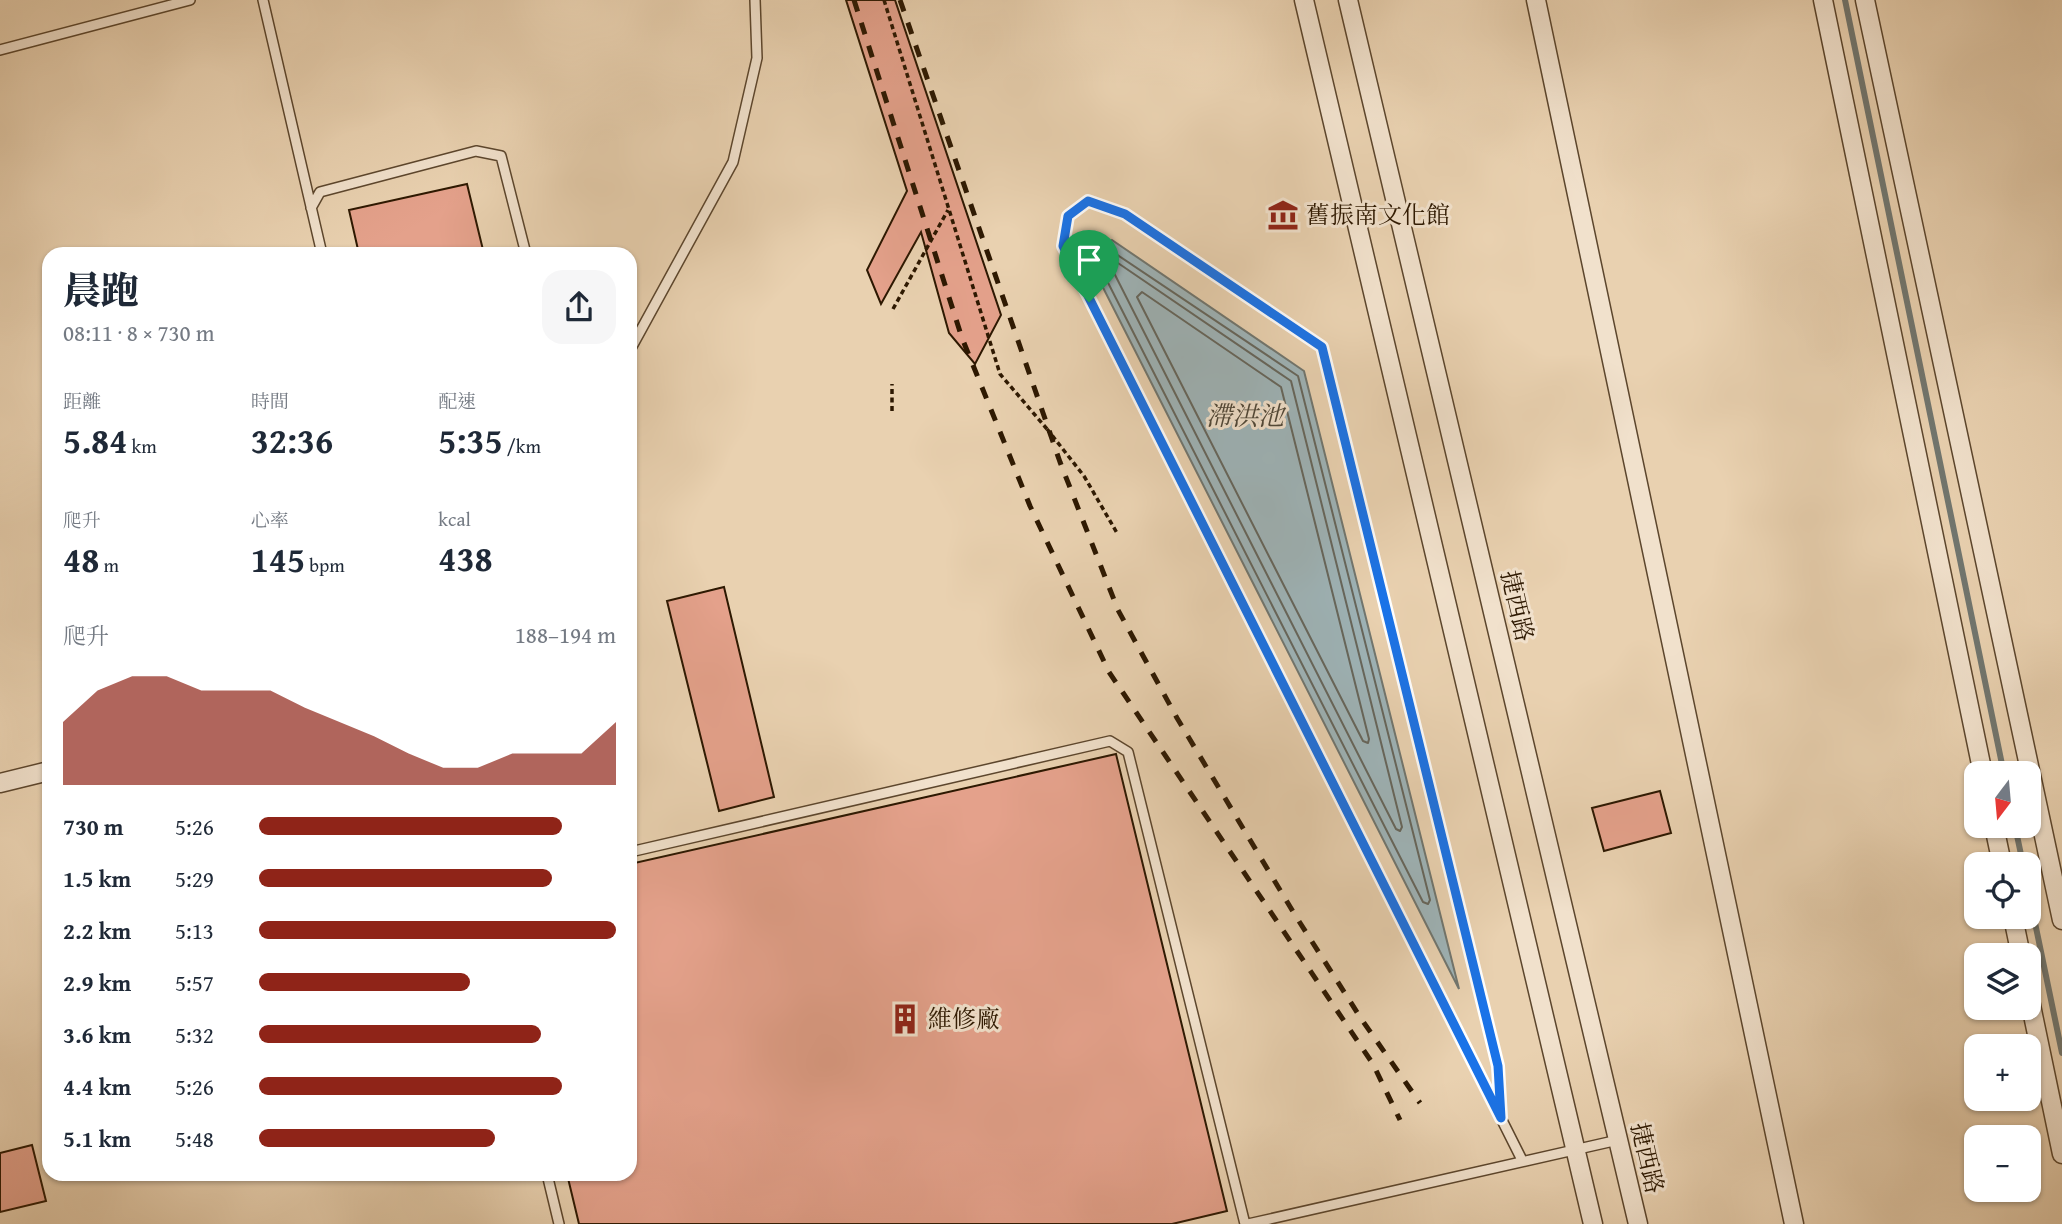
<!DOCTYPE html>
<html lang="zh-TW">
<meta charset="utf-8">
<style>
:root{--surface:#fff;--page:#f6f6f7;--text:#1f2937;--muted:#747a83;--accent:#8f2418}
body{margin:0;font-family:"Gentium Book Plus","Noto Serif TC",serif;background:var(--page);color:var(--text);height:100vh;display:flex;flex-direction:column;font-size:26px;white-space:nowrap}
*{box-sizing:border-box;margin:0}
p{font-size:23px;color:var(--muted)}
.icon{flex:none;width:38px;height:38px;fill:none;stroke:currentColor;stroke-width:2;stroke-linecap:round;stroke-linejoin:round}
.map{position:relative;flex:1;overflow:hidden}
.panel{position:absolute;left:42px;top:247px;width:595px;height:934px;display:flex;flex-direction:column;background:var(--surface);border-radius:21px;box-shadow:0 2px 5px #0004}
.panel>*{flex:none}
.needle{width:46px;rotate:196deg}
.fabs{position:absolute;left:1964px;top:761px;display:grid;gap:14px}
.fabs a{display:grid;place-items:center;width:77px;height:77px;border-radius:14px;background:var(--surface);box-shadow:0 2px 5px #0004;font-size:35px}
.pin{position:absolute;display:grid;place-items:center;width:60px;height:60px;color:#fff;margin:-72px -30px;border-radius:50% 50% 50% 0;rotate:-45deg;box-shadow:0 0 7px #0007}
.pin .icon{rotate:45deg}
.round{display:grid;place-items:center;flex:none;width:74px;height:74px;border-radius:21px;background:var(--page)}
.summary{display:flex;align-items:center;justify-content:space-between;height:119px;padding:0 21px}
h1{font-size:38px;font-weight:800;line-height:52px}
.figures{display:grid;grid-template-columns:repeat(3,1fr);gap:10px;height:119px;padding:7px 21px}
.figures div{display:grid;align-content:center}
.figures b{font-size:35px;font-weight:800}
.figures small{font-size:19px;font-weight:400}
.figures p{font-size:19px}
.chart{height:196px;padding:14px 21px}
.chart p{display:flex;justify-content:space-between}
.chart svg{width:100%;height:126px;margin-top:7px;fill:var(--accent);opacity:.7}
ul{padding:0 21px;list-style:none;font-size:23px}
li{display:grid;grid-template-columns:112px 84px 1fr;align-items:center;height:52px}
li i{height:18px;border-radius:9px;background:var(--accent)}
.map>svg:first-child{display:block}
.water{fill:#9eb4b8;stroke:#71766f;stroke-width:2}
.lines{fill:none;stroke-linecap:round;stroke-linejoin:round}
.shore{stroke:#66665c;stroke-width:2}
.stream{stroke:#71766f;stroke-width:6}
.building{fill:#e4a18b;stroke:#2d1801;stroke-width:2}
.lane-casing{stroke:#5c462d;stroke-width:12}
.street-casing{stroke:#5c462d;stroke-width:21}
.path{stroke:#2d1801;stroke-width:3.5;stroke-dasharray:5 3.5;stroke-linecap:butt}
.lane{stroke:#f1e1cc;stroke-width:9}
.street{stroke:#f1e1cc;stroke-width:18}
.rail{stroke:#2d1801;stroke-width:5;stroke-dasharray:12 12;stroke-linecap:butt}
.path-bridge{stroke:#2d1801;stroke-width:3.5;stroke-dasharray:5 3.5;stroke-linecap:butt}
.route-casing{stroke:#fff;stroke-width:14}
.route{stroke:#1a73e8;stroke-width:9}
.labels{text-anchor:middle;stroke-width:6;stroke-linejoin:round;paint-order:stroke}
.poi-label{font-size:24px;fill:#2d1801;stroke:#f1e1cc;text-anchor:start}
.street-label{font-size:24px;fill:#2d1801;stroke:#f1e1cc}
.water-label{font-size:26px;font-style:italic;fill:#4f4738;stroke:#f1e1cc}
</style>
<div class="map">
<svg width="2062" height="1224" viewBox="0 0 2062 1224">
<rect width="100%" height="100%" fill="#e9d1b0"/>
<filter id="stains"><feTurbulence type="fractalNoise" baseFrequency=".00286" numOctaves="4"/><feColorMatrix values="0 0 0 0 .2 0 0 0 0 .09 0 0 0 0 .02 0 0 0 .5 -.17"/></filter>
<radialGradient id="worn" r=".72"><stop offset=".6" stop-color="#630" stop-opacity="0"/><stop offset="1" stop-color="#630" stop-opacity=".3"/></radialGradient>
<path class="water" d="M 1112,240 L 1304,371 L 1459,989 L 1088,258 Z"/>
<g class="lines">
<path class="shore" d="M 1110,250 L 1298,376 L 1430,900 L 1428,904 L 1423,902 L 1098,263 Z
M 1110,261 L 1115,261 L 1291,381 L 1402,827 L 1400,831 L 1396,829 L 1110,265 Z
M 1142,292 L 1281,387 L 1369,739 L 1368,743 L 1363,741 L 1137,297 Z"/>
<path class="stream" d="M 1845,0 L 2004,774
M 2015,826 L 2023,864
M 2028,889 L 2062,1053"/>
</g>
<path class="building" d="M 846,0 L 895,0 L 1001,315 L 975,364 L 949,333 L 921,232 L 881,304 L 867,270 L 907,191 Z
M 467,184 L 484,254 L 359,254 L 349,210 Z
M 724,587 L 774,797 L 719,811 L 667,601 Z
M 1116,754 L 1227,1211 L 1172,1224 L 579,1224 L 567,1174 L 630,1174 L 630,864 Z
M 1660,791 L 1671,833 L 1604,851 L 1592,808 Z
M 32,1145 L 46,1201 L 0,1212 L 0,1153 Z"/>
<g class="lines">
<g class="lane-casing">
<path id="lane" d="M 263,0 L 322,254
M 0,50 L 190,0
M 311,208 L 320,192 L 476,151 L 501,156 L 526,254
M 630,350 L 733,162 L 757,58 L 755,0
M 630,852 L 1110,741 L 1128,752 L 1245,1224
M 1501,1118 L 1498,1066 L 1322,347 L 1125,214 L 1088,201 L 1068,216 L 1063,246 L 1522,1160
M 547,1174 L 559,1224
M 1248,1224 L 1618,1140"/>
</g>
<g class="street-casing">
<path id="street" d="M 1304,0 L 1593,1224
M 1348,0 L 1638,1224
M 1536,0 L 1794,1224
M 1823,0 L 1983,774
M 1865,0 L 2062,920
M 0,783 L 49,771
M 1994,826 L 2002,864
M 2013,917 L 2021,956
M 2028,991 L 2062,1154"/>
</g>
<path class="path" d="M 884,0 L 1000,374 L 1047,429
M 892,411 L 892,384
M 1084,476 L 1117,533"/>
<use href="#lane" class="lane"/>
<use href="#street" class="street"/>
<path class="rail" d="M 854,0 L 962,338 L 1030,506 L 1109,672 L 1373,1064 L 1400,1120
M 900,0 L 1060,462 L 1118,610 L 1177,718 L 1295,915 L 1362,1020 L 1420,1103"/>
<path class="path-bridge" d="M 893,309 L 948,210
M 1047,429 L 1084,476"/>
</g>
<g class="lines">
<g class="route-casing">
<path id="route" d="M 1088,201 L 1125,214 L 1322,347 L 1498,1066 L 1501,1118 L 1063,246 L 1068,216 Z"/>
</g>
<use href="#route" class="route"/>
</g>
<defs>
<g id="museum-bare" transform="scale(2.415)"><path d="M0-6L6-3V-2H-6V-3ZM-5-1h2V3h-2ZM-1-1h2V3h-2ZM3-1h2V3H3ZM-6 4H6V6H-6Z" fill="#8f2418" stroke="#f1e1cc" stroke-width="2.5" paint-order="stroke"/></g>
<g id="building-bare" transform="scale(2.415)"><path d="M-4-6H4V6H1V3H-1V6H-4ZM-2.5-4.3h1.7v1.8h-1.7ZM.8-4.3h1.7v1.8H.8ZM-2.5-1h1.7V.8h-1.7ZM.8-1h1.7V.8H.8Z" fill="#8f2418" stroke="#f1e1cc" stroke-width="2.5" paint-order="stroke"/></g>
</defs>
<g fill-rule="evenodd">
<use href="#museum-bare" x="1283" y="215"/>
<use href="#building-bare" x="905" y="1019"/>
</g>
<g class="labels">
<g class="poi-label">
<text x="1306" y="223">舊振南文化館</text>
<text x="928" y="1027">維修廠</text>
</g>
<g class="street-label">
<text transform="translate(1517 606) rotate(77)" y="8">捷西路</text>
<text transform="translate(1647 1158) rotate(77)" y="8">捷西路</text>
</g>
<g class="water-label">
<text x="1245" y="425">滯洪池</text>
</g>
</g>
<rect width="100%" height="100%" filter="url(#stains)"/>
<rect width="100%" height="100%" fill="url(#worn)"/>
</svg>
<div class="fabs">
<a><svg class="needle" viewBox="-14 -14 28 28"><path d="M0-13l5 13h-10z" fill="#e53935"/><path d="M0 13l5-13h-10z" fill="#747a83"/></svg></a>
<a><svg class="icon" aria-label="locate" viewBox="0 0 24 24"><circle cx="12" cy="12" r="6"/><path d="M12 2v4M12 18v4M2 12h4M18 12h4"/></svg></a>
<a><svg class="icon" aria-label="layers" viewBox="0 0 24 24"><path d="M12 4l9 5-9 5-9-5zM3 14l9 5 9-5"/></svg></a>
<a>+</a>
<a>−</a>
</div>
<div class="pin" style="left:1089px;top:302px;background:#1e9e55"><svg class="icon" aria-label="arrive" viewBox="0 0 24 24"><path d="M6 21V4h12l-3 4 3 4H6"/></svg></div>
<section class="panel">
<div class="summary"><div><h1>晨跑</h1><p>08:11 · 8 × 730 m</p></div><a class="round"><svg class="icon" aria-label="share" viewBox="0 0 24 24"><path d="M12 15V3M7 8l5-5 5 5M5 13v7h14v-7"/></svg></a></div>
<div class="figures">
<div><p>距離</p><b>5.84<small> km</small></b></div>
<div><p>時間</p><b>32:36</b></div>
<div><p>配速</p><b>5:35<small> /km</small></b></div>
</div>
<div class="figures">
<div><p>爬升</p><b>48<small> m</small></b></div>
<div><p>心率</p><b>145<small> bpm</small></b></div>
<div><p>kcal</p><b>438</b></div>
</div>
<div class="chart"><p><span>爬升</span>188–194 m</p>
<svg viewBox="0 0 160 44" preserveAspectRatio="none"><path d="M0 44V22L10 11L20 6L30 6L40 11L50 11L60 11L70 17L80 22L90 27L100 33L110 38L120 38L130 33L140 33L150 33L160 22V44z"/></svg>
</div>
<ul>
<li><b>730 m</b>5:26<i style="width:85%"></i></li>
<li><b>1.5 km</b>5:29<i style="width:82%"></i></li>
<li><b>2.2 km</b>5:13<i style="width:100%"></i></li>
<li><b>2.9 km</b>5:57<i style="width:59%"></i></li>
<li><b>3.6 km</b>5:32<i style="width:79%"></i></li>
<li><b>4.4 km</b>5:26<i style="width:85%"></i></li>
<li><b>5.1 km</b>5:48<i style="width:66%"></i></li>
</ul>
</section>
</div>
